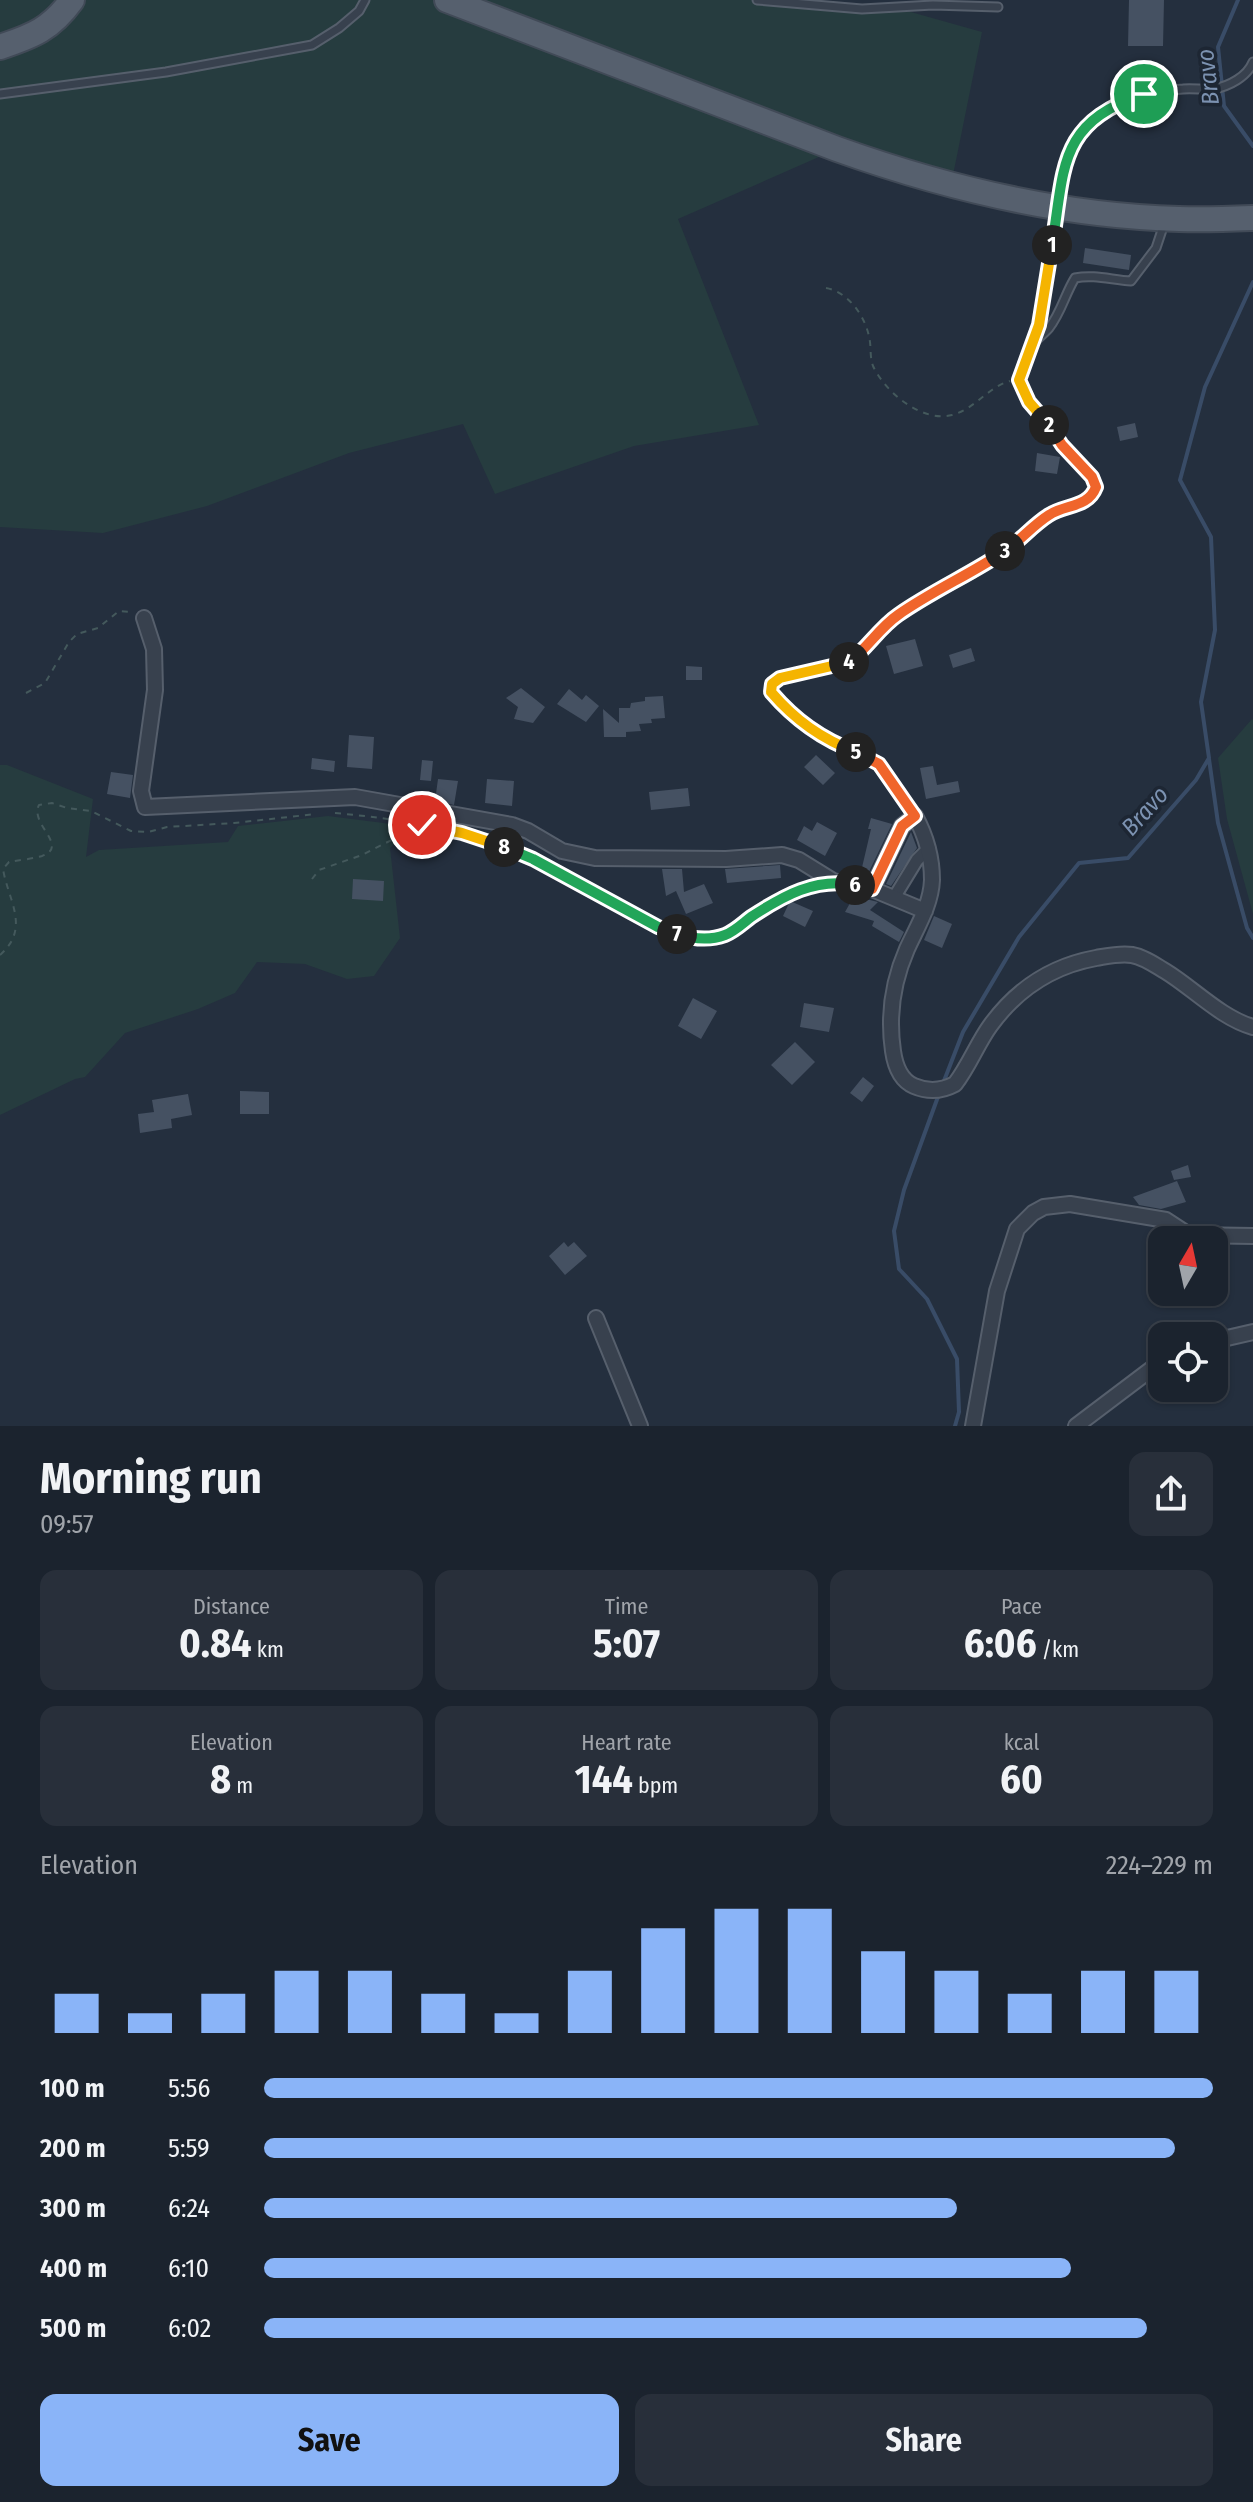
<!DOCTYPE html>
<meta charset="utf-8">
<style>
:root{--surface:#1b232e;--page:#282f3a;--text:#f1f3f6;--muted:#a0a4aa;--line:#39404a;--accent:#8ab4f8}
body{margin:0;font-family:"Fira Sans Condensed",sans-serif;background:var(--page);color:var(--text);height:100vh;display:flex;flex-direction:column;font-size:30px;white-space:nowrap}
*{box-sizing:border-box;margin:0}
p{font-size:26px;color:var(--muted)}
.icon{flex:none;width:44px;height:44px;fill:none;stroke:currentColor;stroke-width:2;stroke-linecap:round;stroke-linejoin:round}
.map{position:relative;height:1426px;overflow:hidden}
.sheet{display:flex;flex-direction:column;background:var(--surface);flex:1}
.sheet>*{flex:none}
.needle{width:52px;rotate:9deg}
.buttons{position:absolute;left:1148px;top:1226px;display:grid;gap:16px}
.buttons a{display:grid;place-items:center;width:80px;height:80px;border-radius:16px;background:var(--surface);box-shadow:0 2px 6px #0004,0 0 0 2px var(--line);font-size:40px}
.pin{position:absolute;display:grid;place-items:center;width:68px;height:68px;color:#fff;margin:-34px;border:4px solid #fff;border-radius:50%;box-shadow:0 2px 8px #0007}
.km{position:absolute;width:40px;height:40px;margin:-20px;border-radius:50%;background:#222;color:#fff;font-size:22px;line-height:40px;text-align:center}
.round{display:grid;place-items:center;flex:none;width:84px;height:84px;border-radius:16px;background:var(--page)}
.summary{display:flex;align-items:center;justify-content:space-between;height:136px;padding:0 40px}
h1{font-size:44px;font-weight:700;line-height:60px}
.stats{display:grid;grid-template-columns:repeat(3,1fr);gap:12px;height:136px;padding:8px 40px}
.stats div{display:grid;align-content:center;border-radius:16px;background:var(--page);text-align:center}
.stats b{font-size:40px;font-weight:700}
.stats small{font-size:22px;font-weight:400}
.stats p{font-size:22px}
.chart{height:224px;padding:16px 40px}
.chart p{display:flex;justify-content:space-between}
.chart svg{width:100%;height:144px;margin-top:8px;stroke:var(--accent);stroke-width:6}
.button{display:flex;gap:16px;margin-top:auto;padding:16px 40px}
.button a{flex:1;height:92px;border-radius:16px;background:var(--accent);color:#111;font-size:32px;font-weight:700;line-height:92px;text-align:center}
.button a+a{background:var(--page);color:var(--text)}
ul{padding:0 40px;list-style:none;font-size:26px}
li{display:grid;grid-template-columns:128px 96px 1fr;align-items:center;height:60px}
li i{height:20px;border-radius:10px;background:var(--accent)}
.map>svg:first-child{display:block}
.green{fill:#263c3f}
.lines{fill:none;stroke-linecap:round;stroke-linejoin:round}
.stream{stroke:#394c67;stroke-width:4}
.building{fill:#455162}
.service-casing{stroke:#565f6c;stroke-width:11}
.pedestrian-casing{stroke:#565f6c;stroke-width:15}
.minor-casing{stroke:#565f6c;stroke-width:18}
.primary-casing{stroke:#414a57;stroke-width:28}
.path{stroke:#44595c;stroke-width:2;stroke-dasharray:6 6;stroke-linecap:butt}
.service{stroke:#38414e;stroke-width:7}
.pedestrian{stroke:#38414e;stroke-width:11}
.minor{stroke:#38414e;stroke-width:14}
.primary{stroke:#56606e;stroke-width:24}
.service-bridge-casing{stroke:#565f6c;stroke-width:11;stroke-linecap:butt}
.service-bridge{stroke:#38414e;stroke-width:7}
.split-1-casing{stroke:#fff;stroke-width:16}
.split-2-casing{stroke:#fff;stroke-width:16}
.split-3-casing{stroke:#fff;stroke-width:16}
.split-4-casing{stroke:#fff;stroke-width:16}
.split-5-casing{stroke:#fff;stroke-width:16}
.split-6-casing{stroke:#fff;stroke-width:16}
.split-7-casing{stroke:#fff;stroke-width:16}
.split-8-casing{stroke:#fff;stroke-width:16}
.split-9-casing{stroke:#fff;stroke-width:16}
.split-1{stroke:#22a559;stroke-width:10}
.split-2{stroke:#f5b400;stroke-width:10}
.split-3{stroke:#f0652b;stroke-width:10}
.split-4{stroke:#f0652b;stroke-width:10}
.split-5{stroke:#f5b400;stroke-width:10}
.split-6{stroke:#f0652b;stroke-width:10}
.split-7{stroke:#22a559;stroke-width:10}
.split-8{stroke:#22a559;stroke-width:10}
.split-9{stroke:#f5b400;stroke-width:10}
.labels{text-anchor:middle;stroke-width:7;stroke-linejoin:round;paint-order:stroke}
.water-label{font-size:24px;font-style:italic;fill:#7c92b1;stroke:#1d2633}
</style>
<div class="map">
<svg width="1253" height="1426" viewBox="0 0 1253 1426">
<rect width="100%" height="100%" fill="#242f3e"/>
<path class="green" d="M 0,0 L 757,0 L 893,7 L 982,32 L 951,185 L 837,149 L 678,219 L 759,425 L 634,446 L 495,494 L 463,424 L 349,453 L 207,506 L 103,533 L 0,527 Z
M 1252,719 L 1253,720 L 1253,914 L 1227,819 L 1218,758 Z
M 0,765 L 7,765 L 93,799 L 86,857 L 99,850 L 228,842 L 238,826 L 328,816 L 415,827 L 390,848 L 400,938 L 374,976 L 347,979 L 305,964 L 257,962 L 235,993 L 198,1009 L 125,1033 L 85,1077 L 75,1079 L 0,1115 Z"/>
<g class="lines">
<path class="stream" d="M 1238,0 L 1218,47 L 1224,106 L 1253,146
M 1209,759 L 1218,823 L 1247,928 L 1253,938
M 942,1086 L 963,1032 L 1019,937 L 1079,863 L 1128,858 L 1196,780 L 1209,758 L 1201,702 L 1215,630 L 1211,537 L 1180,480 L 1205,387 L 1253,282
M 939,1094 L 904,1190 L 894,1231 L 899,1269 L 927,1299 L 957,1359 L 959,1412 L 955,1426"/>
</g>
<path class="building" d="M 1129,0 L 1164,0 L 1163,46 L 1128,46 Z
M 1085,248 L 1131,255 L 1129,270 L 1083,263 Z
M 1135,423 L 1138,437 L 1120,441 L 1117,427 Z
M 1037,453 L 1060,457 L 1057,474 L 1035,471 Z
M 915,639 L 923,666 L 894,674 L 886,646 Z
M 971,648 L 975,661 L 953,668 L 949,655 Z
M 686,666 L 702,667 L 702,680 L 686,680 Z
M 521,688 L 545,707 L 533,723 L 514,719 L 518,707 L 506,698 Z
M 569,689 L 582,700 L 586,695 L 599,706 L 586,722 L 557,704 Z
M 663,696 L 665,718 L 651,719 L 652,723 L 639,724 L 641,731 L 626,732 L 626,737 L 604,737 L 603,709 L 619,723 L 619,708 L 630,708 L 631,703 L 645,701 L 645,697 Z
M 349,735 L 374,737 L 372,769 L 347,767 Z
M 816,755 L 835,773 L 823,785 L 804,767 Z
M 312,758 L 335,761 L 334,772 L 311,769 Z
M 422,760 L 433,761 L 431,781 L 420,780 Z
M 933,766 L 937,785 L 958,781 L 960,792 L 926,799 L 920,768 Z
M 111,772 L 133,775 L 130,798 L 107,794 Z
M 438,779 L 458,781 L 454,805 L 435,801 Z
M 487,779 L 514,781 L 512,806 L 485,803 Z
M 688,788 L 690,806 L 651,810 L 649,792 Z
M 871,818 L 892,824 L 866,878 L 860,876 L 871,829 L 868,829 Z
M 817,822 L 837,833 L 825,856 L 797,840 L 804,826 L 812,831 Z
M 911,832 L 917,848 L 891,886 L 886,884 Z
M 780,865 L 781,878 L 727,883 L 725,869 Z
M 662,869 L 682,869 L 684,892 L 704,884 L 713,903 L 686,914 L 676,891 L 666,896 Z
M 353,879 L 384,881 L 383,901 L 352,899 Z
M 854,896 L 878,902 L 870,910 L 904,932 L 899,942 L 872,926 L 874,921 L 845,912 Z
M 790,901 L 813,911 L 805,927 L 783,916 Z
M 934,916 L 952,924 L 942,948 L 924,940 Z
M 693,998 L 717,1011 L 701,1039 L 678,1026 Z
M 804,1003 L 834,1008 L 829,1032 L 800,1027 Z
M 795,1042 L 815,1062 L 792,1085 L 771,1065 Z
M 863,1077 L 874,1086 L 862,1102 L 850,1093 Z
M 240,1091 L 269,1092 L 269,1114 L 240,1114 Z
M 188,1094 L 192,1115 L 171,1119 L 172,1128 L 140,1133 L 138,1114 L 154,1112 L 152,1100 Z
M 1188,1165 L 1191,1177 L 1174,1180 L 1171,1171 Z
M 1177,1181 L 1186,1202 L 1161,1209 L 1139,1205 L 1133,1197 Z
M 564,1242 L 568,1247 L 574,1242 L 587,1256 L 565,1275 L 549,1256 Z"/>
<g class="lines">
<g class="service-casing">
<path id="service" d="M 757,0 L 862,9 L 933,5 L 998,7
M 0,94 L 166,72 L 312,45 L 339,28 L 359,11 L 365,0
M 1062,175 C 1074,116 1127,93 1183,89 C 1193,88 1204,90 1214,89 C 1229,86 1247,77 1253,62
M 1033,344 L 1043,307 L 1054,232
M 915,816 L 879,764 L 813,732 L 794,717 L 771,692 L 772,684 L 780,678 L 851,662 L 878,631 L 899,614 L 972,574 L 1015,544 L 1050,514 L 1081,504 L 1093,496 L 1096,487 C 1089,469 1073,459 1061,443 C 1055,435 1050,426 1043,418 C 1022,391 1011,380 1032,346 C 1036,339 1044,334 1049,328 C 1061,313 1065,294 1075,278 C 1094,274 1112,280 1131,281 L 1156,248 L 1165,221"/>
</g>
<g class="pedestrian-casing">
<path id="pedestrian" d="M 895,896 L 917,860 L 929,848"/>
</g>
<g class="minor-casing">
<path id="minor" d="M 144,618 L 154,649 L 155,690 L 141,791 L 145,807 L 355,797 L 512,825 L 528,831 L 562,851 L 595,858 L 726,859 L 782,855 L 799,860 L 833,881 L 872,889 L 925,911
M 872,889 L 902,826 L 915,816 C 926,836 932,857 932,880 C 931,905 917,927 907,949 C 893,981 888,1017 893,1051 C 895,1065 900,1080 914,1086 C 928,1092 942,1091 955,1084 C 969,1066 977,1044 990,1026 C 1016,990 1052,966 1096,958 C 1108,956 1120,953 1132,955 C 1144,957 1155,965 1165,971 C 1193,988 1221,1018 1253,1027
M 596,1318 L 640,1426
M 1214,1341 L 1253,1332
M 973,1426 L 997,1291 L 1017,1229 L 1033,1213 L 1044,1207 L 1070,1204 L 1166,1220 L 1189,1235 L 1253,1236
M 1076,1426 L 1162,1361"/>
</g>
<g class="primary-casing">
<path id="primary" d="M 447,0 L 837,149 C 946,188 1063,216 1179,219 C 1204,220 1228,219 1253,218
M 0,47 C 33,36 51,29 72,0"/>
</g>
<path class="path" d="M 826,288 C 849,292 867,318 870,342 C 871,350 870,358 873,366 C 885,392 922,423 952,415 C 975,409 988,387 1010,381
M 26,693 L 45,683 L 69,642 L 77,634 L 98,628 L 119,611 L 132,612
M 335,813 C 402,819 467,830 529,858 C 574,877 660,941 705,939 C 730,938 748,918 769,906 C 782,897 798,891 813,886
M 312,879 L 319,870 L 362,855 L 421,825
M 0,955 C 31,928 8,900 3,869 L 9,862 C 19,860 32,859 42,856 C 70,846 29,824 39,805 L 52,803 L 67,808 L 91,811 L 131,831 L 148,832 L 167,827 L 234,823 L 316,814"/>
<use href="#service" class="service"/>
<use href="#pedestrian" class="pedestrian"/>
<use href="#minor" class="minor"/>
<use href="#primary" class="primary"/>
<g class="service-bridge-casing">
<path id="service-bridge" d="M 1054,232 L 1062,175"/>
</g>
<use href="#service-bridge" class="service-bridge"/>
</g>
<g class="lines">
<g class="split-1-casing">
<path id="split-1" d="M 1052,245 C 1065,168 1057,123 1144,94"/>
</g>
<g class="split-2-casing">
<path id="split-2" d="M 1049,425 L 1029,402 L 1019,380 L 1039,325 L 1052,245"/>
</g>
<g class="split-3-casing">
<path id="split-3" d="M 1005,551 C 1021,540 1033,525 1049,515 C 1066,504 1088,508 1096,487 L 1092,477 L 1062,445 L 1049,425"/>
</g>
<g class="split-4-casing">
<path id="split-4" d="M 849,662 C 867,649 879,628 898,615 C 932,591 971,574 1005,551"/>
</g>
<g class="split-5-casing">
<path id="split-5" d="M 849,662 L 780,678 L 772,684 L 771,692 C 795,720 821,739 856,752"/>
</g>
<g class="split-6-casing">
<path id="split-6" d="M 855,885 L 872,889 L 902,826 L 915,816 L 879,764 L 856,752"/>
</g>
<g class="split-7-casing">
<path id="split-7" d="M 677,934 C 693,939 709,941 725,935 C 735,931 743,923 751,917 C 783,896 816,877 855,885"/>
</g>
<g class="split-8-casing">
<path id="split-8" d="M 504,847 L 533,859 L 658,927 L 677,934"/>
</g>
<g class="split-9-casing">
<path id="split-9" d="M 422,825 L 462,833 L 504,847"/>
</g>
<use href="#split-1" class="split-1"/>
<use href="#split-2" class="split-2"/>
<use href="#split-3" class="split-3"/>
<use href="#split-4" class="split-4"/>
<use href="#split-5" class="split-5"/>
<use href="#split-6" class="split-6"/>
<use href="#split-7" class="split-7"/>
<use href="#split-8" class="split-8"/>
<use href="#split-9" class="split-9"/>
</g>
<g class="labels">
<g class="water-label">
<text transform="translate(1208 77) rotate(-96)" y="8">Bravo</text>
<text transform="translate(1145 811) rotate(-48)" y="8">Bravo</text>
</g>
</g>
</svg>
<div class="buttons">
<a><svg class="needle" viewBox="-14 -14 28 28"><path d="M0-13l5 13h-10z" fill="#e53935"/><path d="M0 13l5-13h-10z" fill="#a0a4aa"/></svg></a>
<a><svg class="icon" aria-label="locate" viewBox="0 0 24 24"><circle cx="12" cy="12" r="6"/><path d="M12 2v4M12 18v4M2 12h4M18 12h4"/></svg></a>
</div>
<div class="pin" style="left:1144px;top:94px;background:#1e9e55"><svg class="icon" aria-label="arrive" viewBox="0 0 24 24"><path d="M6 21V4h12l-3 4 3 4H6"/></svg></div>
<div class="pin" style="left:422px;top:825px;background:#d93025"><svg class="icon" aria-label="check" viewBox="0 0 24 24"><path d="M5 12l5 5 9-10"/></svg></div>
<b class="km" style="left:1052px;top:245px">1</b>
<b class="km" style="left:1049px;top:425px">2</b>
<b class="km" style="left:1005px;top:551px">3</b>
<b class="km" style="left:849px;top:662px">4</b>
<b class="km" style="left:856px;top:752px">5</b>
<b class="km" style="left:855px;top:885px">6</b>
<b class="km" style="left:677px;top:934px">7</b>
<b class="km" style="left:504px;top:847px">8</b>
</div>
<section class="sheet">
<div class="summary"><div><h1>Morning run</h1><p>09:57</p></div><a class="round"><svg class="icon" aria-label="share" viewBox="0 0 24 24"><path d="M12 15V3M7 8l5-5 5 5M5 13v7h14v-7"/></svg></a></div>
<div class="stats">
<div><p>Distance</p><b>0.84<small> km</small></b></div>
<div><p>Time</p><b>5:07</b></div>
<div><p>Pace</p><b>6:06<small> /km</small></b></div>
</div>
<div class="stats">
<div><p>Elevation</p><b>8<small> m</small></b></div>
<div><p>Heart rate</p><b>144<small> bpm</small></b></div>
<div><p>kcal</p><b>60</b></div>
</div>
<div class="chart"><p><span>Elevation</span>224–229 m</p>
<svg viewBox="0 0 160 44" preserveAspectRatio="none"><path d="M5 44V32M15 44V38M25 44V32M35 44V25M45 44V25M55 44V32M65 44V38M75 44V25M85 44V12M95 44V6M105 44V6M115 44V19M125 44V25M135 44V32M145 44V25M155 44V25"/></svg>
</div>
<ul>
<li><b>100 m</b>5:56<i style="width:100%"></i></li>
<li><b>200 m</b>5:59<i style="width:96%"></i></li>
<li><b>300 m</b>6:24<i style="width:73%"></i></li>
<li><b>400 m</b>6:10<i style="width:85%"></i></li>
<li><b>500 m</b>6:02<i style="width:93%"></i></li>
</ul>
<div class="button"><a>Save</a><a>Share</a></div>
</section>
